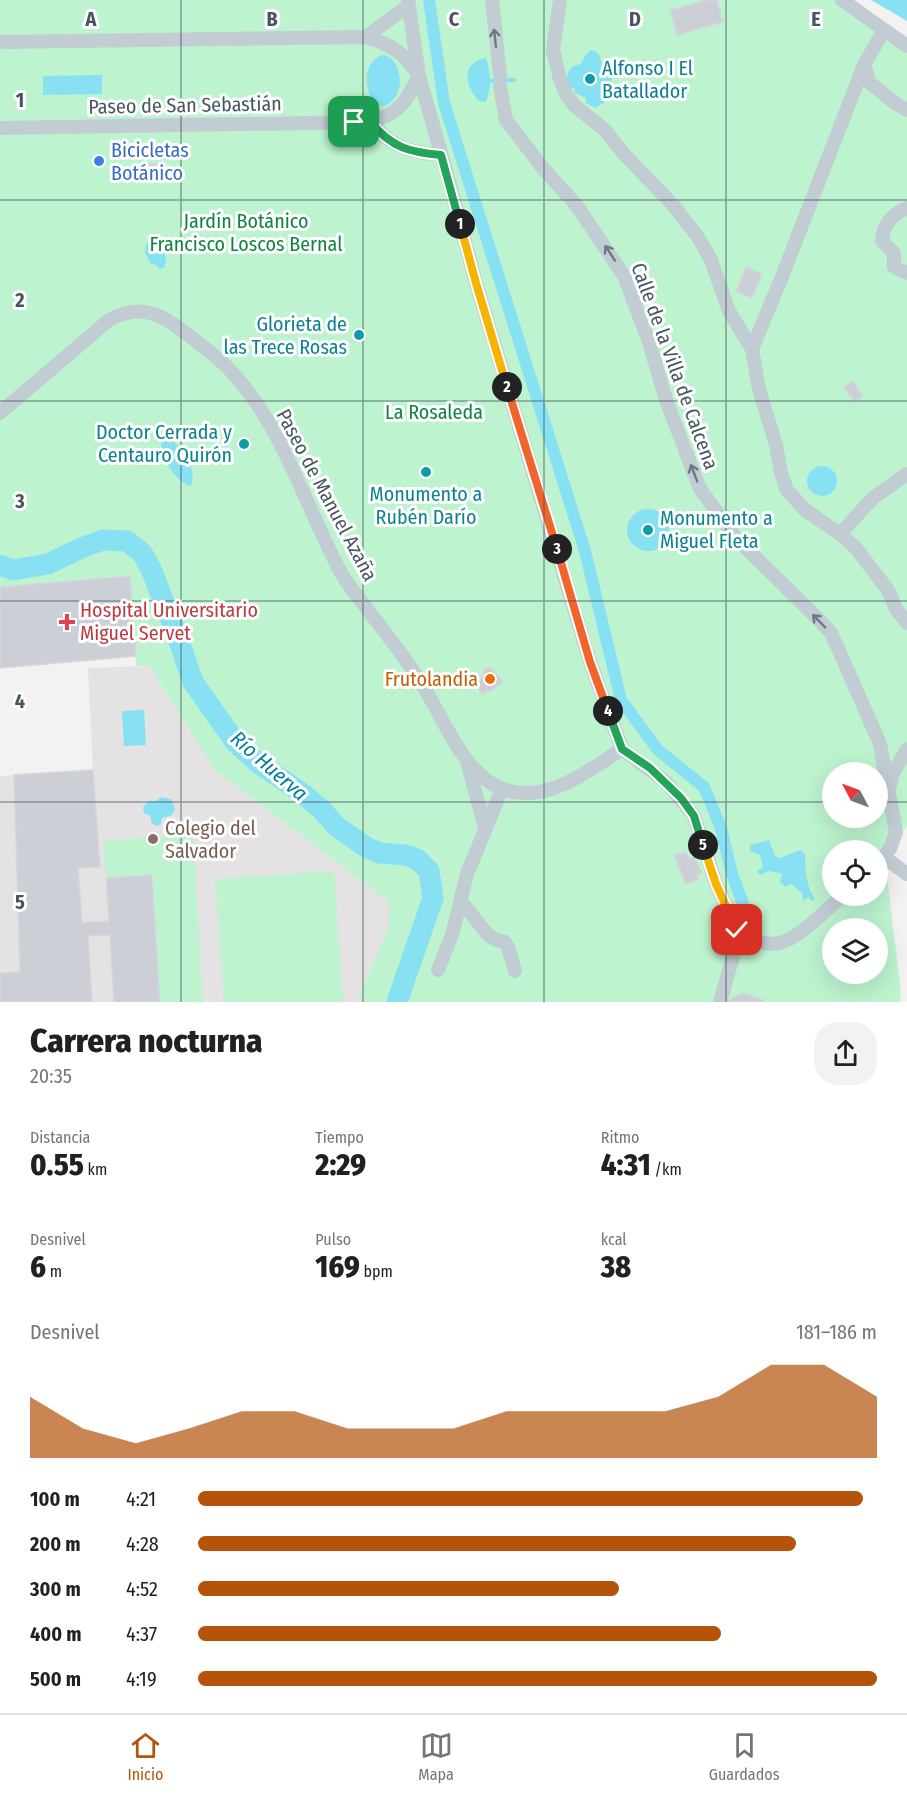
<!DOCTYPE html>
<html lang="es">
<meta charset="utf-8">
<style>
:root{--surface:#fff;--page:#f2f2f2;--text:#202124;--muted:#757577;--line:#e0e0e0;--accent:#b45309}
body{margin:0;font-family:"Fira Sans Condensed",sans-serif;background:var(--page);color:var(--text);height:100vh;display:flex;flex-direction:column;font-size:22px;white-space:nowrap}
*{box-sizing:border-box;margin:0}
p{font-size:20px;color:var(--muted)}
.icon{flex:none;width:33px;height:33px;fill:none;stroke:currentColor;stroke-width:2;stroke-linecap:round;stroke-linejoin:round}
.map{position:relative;height:1002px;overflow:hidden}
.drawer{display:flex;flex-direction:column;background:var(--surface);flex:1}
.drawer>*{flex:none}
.needle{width:39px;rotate:311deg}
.fabs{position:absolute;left:822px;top:762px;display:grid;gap:12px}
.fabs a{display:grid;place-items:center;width:66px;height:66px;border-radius:50%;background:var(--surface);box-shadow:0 6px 24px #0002;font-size:30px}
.pin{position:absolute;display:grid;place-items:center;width:51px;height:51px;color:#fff;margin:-26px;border-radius:12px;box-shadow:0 3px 9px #0006}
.km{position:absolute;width:30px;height:30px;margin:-15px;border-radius:50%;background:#222;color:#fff;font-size:16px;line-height:30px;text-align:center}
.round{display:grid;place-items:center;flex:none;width:63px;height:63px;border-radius:24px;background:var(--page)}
.summary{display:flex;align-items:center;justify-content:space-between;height:102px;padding:0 30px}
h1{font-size:33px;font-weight:800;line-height:45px}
.stats{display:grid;grid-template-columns:repeat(3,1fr);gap:9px;height:102px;padding:6px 30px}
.stats div{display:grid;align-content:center}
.stats b{font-size:30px;font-weight:800}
.stats small{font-size:16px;font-weight:400}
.stats p{font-size:16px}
.chart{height:168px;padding:12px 30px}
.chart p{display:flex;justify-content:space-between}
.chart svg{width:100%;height:108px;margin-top:6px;fill:var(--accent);opacity:.7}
ul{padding:0 30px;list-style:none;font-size:20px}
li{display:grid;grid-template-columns:96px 72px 1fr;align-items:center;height:45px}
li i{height:15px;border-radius:8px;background:var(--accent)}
.tabs{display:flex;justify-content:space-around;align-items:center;height:84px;border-top:2px solid var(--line);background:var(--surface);font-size:16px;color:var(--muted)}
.tabs a{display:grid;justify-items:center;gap:3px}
.tabs .active{color:var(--accent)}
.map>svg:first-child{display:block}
.education{fill:#e4e2e3}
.green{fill:#bdf3cf;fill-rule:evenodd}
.water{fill:#87e1f3}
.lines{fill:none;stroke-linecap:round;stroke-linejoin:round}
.stream{stroke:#87e1f3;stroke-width:4}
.canal{stroke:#87e1f3;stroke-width:12}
.river{stroke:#87e1f3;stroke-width:21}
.building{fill:#ccd0d6;stroke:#d4d7dd;stroke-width:1.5}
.minor{stroke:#c1ccd3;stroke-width:14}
.oneway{stroke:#6c7982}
.split-1-casing{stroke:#fff;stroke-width:12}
.split-2-casing{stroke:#fff;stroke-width:12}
.split-3-casing{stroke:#fff;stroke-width:12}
.split-4-casing{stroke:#fff;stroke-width:12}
.split-5-casing{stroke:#fff;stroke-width:12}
.split-6-casing{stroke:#fff;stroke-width:12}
.split-1{stroke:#22a559;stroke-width:8}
.split-2{stroke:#f5b400;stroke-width:8}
.split-3{stroke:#f0652b;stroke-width:8}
.split-4{stroke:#f0652b;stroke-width:8}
.split-5{stroke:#22a559;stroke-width:8}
.split-6{stroke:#f5b400;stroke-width:8}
.grid{fill:none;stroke:#475560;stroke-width:1.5;stroke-opacity:0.55}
.culture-dot{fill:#0f9aa8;stroke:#fff;stroke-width:2}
.shop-dot{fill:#3f7fe0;stroke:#fff;stroke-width:2}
.health-dot{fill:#e0444e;stroke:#fff;stroke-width:2}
.food-dot{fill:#e8710a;stroke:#fff;stroke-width:2}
.education-dot{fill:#8d6e63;stroke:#fff;stroke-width:2}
.labels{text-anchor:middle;stroke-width:6;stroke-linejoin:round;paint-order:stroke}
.culture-label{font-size:20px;fill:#0d838f;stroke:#fff;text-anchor:start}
.street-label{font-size:20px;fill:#475560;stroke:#fff}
.shop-label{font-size:20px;fill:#366cbe;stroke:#fff;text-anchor:start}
.park-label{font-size:20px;fill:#108344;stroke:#fff}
.health-label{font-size:20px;fill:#be3a42;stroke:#fff;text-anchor:start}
.food-label{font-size:20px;fill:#c56008;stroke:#fff;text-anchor:end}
.education-label{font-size:20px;fill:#785e54;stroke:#fff;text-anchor:start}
.water-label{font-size:21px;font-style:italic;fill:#047f97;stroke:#fff}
.grid-label{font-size:20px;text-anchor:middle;font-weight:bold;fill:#475560;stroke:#fff;stroke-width:6;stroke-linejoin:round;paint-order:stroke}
</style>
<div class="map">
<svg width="907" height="1002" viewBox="0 0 907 1002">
<rect width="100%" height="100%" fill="#f3f1f1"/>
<path class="education" d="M 150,666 L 214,769 L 389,902 L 389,927 L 361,991 L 361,1002 L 0,1002 L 0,776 L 93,770 L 88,668 Z"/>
<path class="green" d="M 0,0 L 837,0 L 907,49 L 907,826 L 884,853 L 901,992 L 900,1002 L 361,1002 L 361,991 L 389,927 L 389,902 L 214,769 L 150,666 L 136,666 L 130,576 L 0,587 ZM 832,772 L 878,772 L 878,818 L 832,818 ZM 832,850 L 878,850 L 878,896 L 832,896 ZM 832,928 L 878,928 L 878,974 L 832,974 Z
M 193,835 L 203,1002 L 160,1002 L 152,876 L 106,878 L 103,840 Z
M 334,871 L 343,1002 L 224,1002 L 215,879 Z"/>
<path class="water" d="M 871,0 L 907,0 L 907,21 Z
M 592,50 L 598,53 L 603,66 L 612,74 C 613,86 605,92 604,103 L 595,108 L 586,103 L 586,98 L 575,93 L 575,89 C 564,84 565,75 572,67 L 580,64 L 589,51 Z
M 382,55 C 390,56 393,59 396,65 C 412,97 374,127 367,85 C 365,73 370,59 382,55 Z
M 486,58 C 491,75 492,85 486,102 L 479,101 C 465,87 460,62 486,58 Z
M 102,75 L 102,94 L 43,95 L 43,76 Z
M 154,237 L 164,237 L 168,241 L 164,249 L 166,262 L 164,268 L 159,269 L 157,265 L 151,264 L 145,253 L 146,244 Z
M 166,437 C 182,444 196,467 192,484 L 189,486 C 173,478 160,457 161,439 Z
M807 481a15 15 0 1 1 30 0a15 15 0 1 1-30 0Z
M627 530a21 21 0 1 1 42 0a21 21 0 1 1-42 0Z
M 144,710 L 146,745 L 124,746 L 122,711 Z
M 161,797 L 171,799 L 175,809 L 172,815 L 162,818 L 161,824 L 156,826 L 151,822 L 151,817 L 144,813 L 143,807 L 148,801 L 156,801 Z
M 769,840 L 775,856 L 779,858 L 800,850 L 805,854 C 805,867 806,888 815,898 L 812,901 L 808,897 L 803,901 L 802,893 L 791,884 L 786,887 L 780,882 L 782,874 L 769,871 L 761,875 L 758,873 L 758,870 L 763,868 L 760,855 L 750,851 L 750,845 Z"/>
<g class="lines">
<path class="stream" d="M 488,81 L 514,80"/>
<path class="canal" d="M 429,0 L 444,103 L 585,551 L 621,700 L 658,750 L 704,787 L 721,828 L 732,874 L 750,922"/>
<path class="river" d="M 0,565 L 13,570 L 48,564 L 81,548 L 103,540 L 127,541 L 142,553 L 151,569 L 178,638 L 193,682 L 236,743 L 257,762 L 303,794 L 321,809 L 337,827 L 366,847 L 379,853 L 405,855 L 417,859 L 429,871 L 433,898 L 397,1002"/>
</g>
<path class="building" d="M 706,0 L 717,0 L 723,22 L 677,35 L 670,10 Z
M 136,164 L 163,164 L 164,179 L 136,179 Z
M 746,267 L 762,274 L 752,298 L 736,291 Z
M 852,381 L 863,396 L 855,402 L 844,387 Z
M 130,576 L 136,656 L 0,668 L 0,587 Z
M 491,668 L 503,682 L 489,692 L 487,691 L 482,694 L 474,683 L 481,679 L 485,669 Z
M 93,770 L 100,867 L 78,868 L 82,923 L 109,921 L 106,878 L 152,875 L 160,1002 L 114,1002 L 110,935 L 88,936 L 92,1002 L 0,1002 L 0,973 L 20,972 L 14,775 Z
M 686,852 L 689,859 L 694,857 L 702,873 L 697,875 L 699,880 L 686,884 L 674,855 Z
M 743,993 L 764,1000 L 764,1002 L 729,1002 L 730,999 Z"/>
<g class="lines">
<path class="minor" d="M 408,0 L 419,76 L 447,174 L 476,283 L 590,662 L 622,749 L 666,782 L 694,816 L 716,884 L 739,936
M 492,0 L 500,75
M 560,0 L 553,50 L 560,79 L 566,94 L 575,106 L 605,130 L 623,153 L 673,205 L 698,237 L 711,260 L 729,311 L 752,349 L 759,389 L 776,445 L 781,473 L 787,490 L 805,510 L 840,534 L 855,547 L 888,590 L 896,609 L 907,623
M 842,0 L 907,46
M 366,37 L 409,5
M 0,42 L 366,37 C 393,45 404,53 419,76 C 405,103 400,113 370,122 L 0,128
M 864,65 L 870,83 L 895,103 L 907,110
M 500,86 L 506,120 L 542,167 L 577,206 L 624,276 L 648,339 L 666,400 L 700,489 L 737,539 L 821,622 L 831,633 L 837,646 L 880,744 L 896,832 L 890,849 L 878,864
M 370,122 C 393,148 408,152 441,155
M 907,208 C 892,214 883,225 882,241 L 894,253 L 894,267 L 907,273
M 752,349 L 783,274 L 864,65 L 884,30
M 0,413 L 109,320 C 143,301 163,316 191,337 C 203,347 218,357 229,369 C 281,423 304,502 338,567 C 344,580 353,590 361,601 C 382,629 405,656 423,686 C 446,722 466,784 514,792 C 554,799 591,769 622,749
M 840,534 L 873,498 L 907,474
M 468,765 L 485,828
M 889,789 L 893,773 L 907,749
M 884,857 L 907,874
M 461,901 L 488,935 L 496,940 L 505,942 L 508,947 L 515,971
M 739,936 C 750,939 761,943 772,944 C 796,944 824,911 842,896
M 438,970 L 452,935 L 467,874 L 502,789
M 720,1002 L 739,936"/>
</g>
<defs><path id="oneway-shaft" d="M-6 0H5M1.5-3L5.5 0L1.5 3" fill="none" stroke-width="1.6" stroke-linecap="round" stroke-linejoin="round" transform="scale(1.5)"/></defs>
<g class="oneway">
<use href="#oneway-shaft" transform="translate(495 38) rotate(-96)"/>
<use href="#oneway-shaft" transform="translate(610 253) rotate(-123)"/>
<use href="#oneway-shaft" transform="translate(694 473) rotate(-111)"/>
<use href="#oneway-shaft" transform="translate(819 621) rotate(-134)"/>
</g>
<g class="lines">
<g class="split-1-casing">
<path id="split-1" d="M 354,122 L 370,122 C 393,148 408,152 441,155 L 460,224"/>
</g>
<g class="split-2-casing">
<path id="split-2" d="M 460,224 L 476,283 L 507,387"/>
</g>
<g class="split-3-casing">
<path id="split-3" d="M 507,387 L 557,549"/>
</g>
<g class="split-4-casing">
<path id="split-4" d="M 557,549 L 590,662 L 608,711"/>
</g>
<g class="split-5-casing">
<path id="split-5" d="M 608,711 L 622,749 L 650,768 L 681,798 L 694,816 L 703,845"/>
</g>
<g class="split-6-casing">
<path id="split-6" d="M 703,845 L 716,884 L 737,930"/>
</g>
<use href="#split-1" class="split-1"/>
<use href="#split-2" class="split-2"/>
<use href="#split-3" class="split-3"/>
<use href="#split-4" class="split-4"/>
<use href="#split-5" class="split-5"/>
<use href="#split-6" class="split-6"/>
</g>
<path class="grid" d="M 181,0 L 181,1002M 363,0 L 363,1002M 544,0 L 544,1002M 726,0 L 726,1002M 0,200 L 907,200M 0,401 L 907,401M 0,601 L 907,601M 0,802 L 832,802M 878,802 L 907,802"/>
<g class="culture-dot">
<circle cx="590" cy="79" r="6"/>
<circle cx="359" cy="335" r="6"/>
<circle cx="244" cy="444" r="6"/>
<circle cx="426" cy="472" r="6"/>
<circle cx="648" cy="530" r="6"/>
</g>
<circle class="shop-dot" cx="99" cy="161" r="6"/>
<path class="health-dot" d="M64 613h6v6h6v6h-6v6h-6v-6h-6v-6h6z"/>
<circle class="food-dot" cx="490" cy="679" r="6"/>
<circle class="education-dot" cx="153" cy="839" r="6"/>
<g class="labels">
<g class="culture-label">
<text x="602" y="75">Alfonso I El<tspan x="602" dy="23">Batallador</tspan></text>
<text x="347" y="331" text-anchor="end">Glorieta de<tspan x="347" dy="23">las Trece Rosas</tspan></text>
<text x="232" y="439" text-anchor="end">Doctor Cerrada y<tspan x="232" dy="23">Centauro Quirón</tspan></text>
<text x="426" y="501" text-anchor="middle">Monumento a<tspan x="426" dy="23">Rubén Darío</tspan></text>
<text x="660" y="525">Monumento a<tspan x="660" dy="23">Miguel Fleta</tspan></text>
</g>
<g class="street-label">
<text transform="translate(185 105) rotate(-1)" y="7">Paseo de San Sebastián</text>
<text transform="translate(675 366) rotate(70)" y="7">Calle de la Villa de Calcena</text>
<text transform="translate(327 495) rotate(62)" y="7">Paseo de Manuel Azaña</text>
</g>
<g class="shop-label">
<text x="111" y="157">Bicicletas<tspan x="111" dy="23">Botánico</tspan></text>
</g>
<g class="park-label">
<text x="246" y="228">Jardín Botánico<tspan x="246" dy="23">Francisco Loscos Bernal</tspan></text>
<text x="434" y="419">La Rosaleda</text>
</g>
<g class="health-label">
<text x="80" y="617">Hospital Universitario<tspan x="80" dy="23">Miguel Servet</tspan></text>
</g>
<g class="food-label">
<text x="478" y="686">Frutolandia</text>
</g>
<g class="education-label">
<text x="165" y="835">Colegio del<tspan x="165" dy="23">Salvador</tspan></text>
</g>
<g class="water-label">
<text transform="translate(269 766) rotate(41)" y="7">Río Huerva</text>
</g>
</g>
<g class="grid-label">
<text x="91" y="26">A</text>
<text x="272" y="26">B</text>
<text x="454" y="26">C</text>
<text x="635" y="26">D</text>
<text x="816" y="26">E</text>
<text x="20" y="107">1</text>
<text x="20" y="307">2</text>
<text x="20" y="508">3</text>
<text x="20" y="708">4</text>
<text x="20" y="909">5</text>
</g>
</svg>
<div class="fabs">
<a><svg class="needle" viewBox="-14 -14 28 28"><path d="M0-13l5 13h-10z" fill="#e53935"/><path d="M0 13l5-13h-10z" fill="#757577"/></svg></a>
<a><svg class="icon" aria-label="locate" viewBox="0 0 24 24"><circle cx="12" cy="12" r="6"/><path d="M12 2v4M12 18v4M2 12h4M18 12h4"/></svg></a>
<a><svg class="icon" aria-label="layers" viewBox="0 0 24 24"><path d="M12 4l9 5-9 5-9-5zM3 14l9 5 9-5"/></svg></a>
</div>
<div class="pin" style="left:354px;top:122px;background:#1e9e55"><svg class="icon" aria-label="arrive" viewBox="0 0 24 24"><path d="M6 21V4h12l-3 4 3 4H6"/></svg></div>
<div class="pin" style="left:737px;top:930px;background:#d93025"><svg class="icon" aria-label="check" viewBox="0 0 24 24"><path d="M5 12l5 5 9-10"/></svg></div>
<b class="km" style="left:460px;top:224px">1</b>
<b class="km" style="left:507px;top:387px">2</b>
<b class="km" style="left:557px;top:549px">3</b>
<b class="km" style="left:608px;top:711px">4</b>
<b class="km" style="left:703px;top:845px">5</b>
</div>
<section class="drawer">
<div class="summary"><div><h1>Carrera nocturna</h1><p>20:35</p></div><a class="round"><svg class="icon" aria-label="share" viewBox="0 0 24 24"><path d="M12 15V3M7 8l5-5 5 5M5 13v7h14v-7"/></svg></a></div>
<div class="stats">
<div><p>Distancia</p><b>0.55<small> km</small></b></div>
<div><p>Tiempo</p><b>2:29</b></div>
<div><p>Ritmo</p><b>4:31<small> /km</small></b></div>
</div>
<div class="stats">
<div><p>Desnivel</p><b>6<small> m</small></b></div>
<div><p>Pulso</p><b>169<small> bpm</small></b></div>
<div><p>kcal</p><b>38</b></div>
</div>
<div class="chart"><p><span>Desnivel</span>181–186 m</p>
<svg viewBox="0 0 160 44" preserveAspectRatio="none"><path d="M0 44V19L10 32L20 38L30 32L40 25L50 25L60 32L70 32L80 32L90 25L100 25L110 25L120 25L130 19L140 6L150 6L160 19V44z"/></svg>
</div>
<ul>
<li><b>100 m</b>4:21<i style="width:98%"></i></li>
<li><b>200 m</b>4:28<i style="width:88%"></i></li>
<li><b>300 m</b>4:52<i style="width:62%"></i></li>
<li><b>400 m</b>4:37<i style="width:77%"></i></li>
<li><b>500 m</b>4:19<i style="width:100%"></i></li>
</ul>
</section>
<nav class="tabs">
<a class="active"><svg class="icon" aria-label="home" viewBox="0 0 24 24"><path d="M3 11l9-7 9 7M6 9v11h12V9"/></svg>Inicio</a>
<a><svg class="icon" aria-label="map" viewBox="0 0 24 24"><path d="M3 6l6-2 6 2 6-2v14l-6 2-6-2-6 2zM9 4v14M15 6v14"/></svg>Mapa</a>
<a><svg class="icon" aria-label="saved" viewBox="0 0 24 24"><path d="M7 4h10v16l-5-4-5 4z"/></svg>Guardados</a>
</nav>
